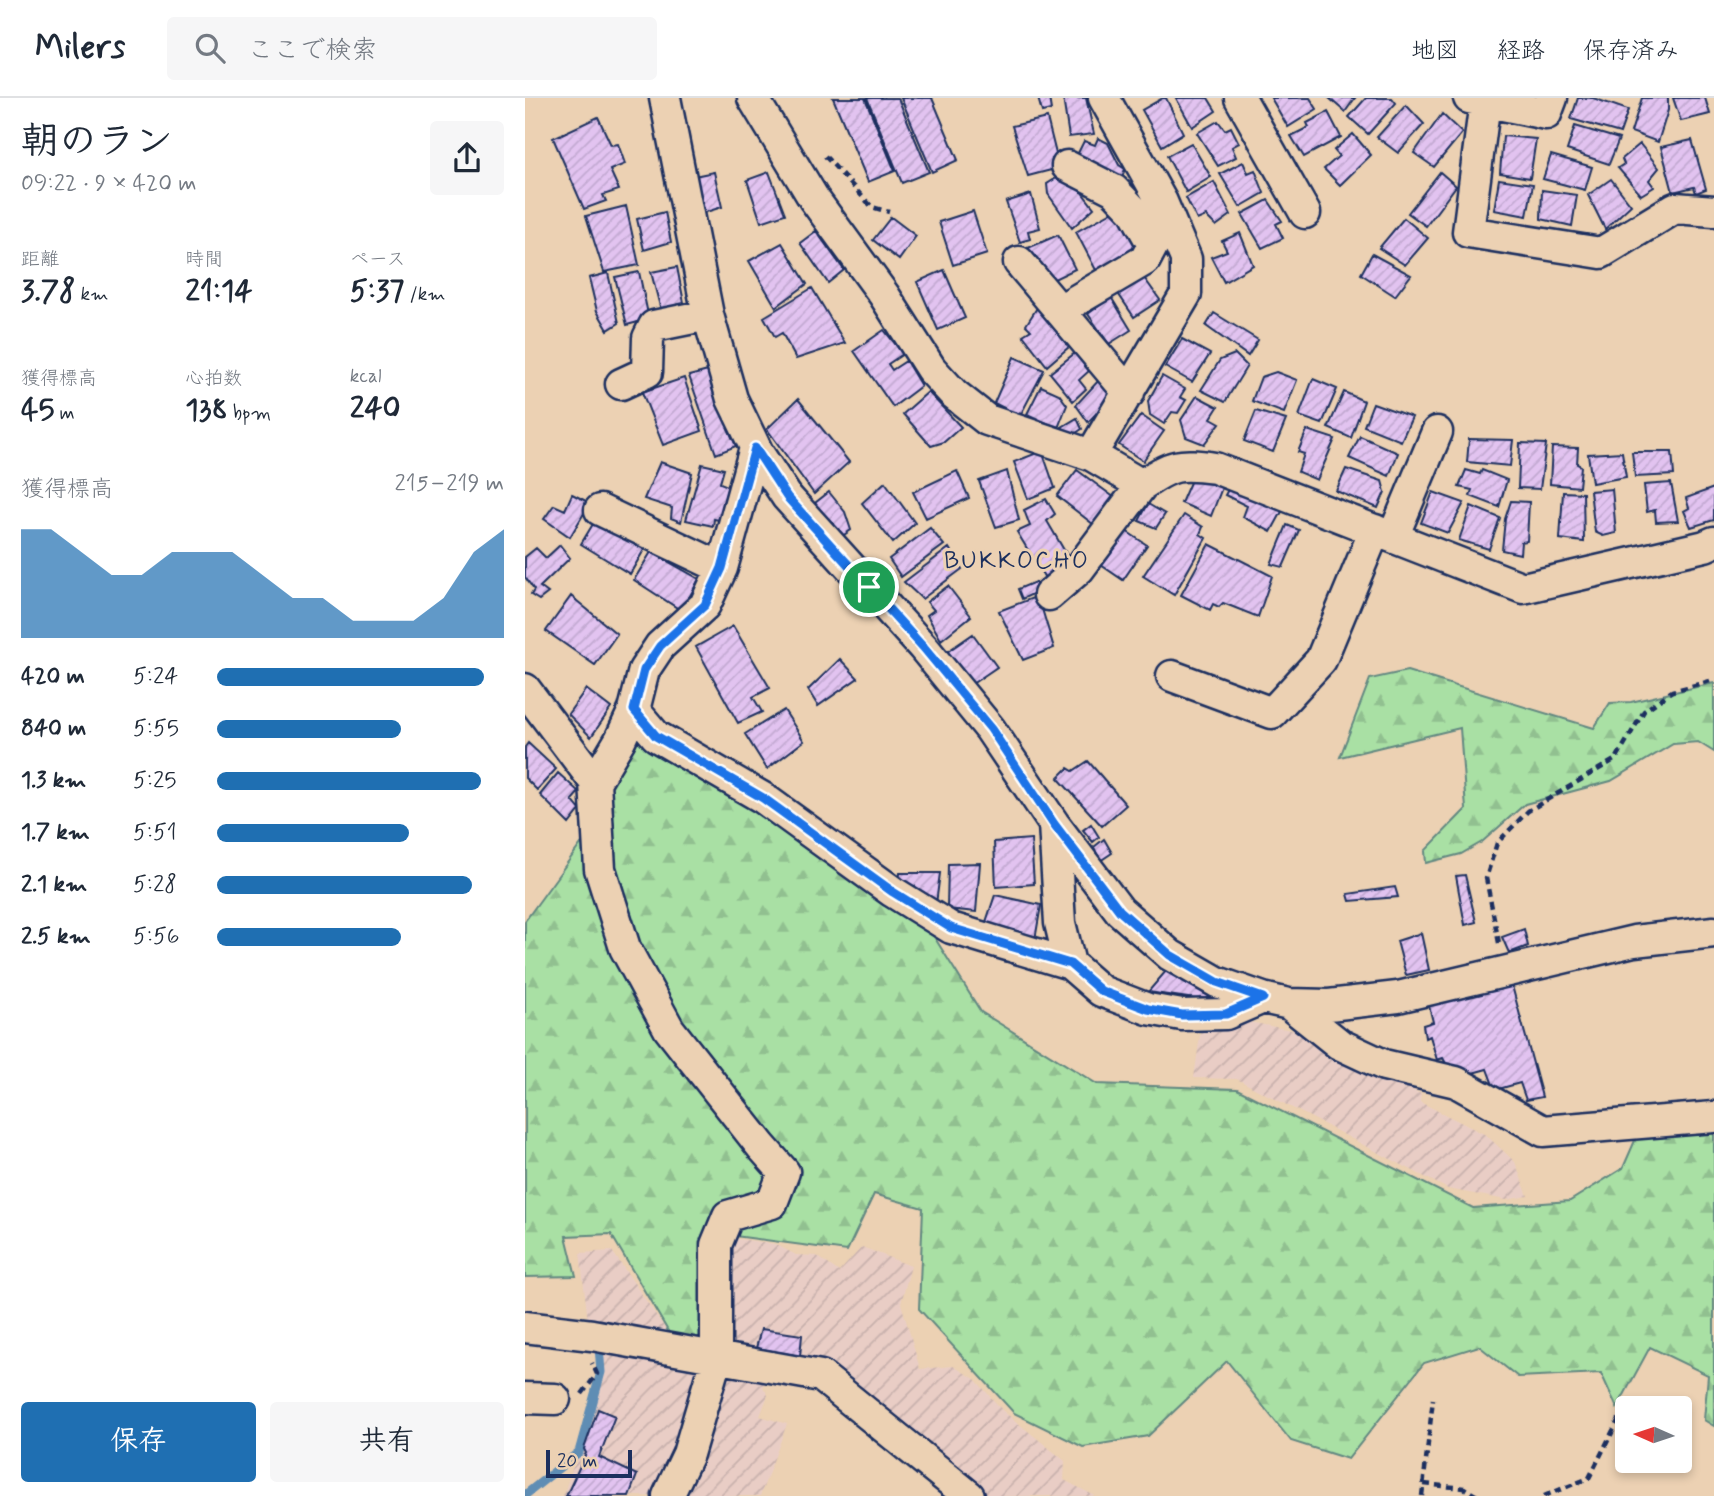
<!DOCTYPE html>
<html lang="ja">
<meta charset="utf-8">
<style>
:root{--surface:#fff;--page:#f6f6f7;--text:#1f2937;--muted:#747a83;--line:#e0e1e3;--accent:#1f6fb2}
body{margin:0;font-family:Mynerve,"Klee One",sans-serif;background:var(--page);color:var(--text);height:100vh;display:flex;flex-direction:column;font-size:26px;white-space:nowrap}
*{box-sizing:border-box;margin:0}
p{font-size:23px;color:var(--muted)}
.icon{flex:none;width:38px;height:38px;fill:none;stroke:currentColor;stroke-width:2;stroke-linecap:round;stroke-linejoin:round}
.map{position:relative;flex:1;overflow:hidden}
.details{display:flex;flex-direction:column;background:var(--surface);width:525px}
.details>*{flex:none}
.needle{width:46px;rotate:273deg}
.buttons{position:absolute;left:1090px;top:1298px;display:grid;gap:14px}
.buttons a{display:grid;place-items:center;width:77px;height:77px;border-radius:7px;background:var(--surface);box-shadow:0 4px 10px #0003;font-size:35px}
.scale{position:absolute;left:21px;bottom:18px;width:86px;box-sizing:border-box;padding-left:7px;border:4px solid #1b2f5e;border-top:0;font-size:19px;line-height:24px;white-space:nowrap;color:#1b2f5e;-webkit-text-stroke:5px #ecd1b3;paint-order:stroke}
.pin{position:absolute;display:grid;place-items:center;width:60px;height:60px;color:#fff;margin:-30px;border:4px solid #fff;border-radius:50%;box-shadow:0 2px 7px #0007}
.round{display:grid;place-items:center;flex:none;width:74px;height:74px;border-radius:7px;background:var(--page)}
.head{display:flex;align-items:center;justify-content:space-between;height:119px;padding:0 21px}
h1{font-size:38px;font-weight:700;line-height:52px}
.figures{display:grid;grid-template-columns:repeat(3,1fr);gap:10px;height:119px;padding:7px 21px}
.figures div{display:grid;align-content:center}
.figures b{font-size:30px;font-weight:700}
.figures small{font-size:19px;font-weight:400}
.figures p{font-size:19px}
.chart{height:196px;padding:14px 21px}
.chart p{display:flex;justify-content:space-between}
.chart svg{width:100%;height:126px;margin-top:7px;fill:var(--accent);opacity:.7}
.cta{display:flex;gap:14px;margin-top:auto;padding:14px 21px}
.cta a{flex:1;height:80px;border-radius:7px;background:var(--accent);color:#fff;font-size:28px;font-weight:700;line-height:80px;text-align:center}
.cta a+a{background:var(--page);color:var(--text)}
ul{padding:0 21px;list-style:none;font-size:23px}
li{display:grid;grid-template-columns:112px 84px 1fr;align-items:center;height:52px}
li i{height:18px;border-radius:9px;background:var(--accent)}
header{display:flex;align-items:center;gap:42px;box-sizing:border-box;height:98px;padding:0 35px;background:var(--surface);border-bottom:2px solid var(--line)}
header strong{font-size:33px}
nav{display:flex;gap:38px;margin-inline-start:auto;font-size:24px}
.search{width:490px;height:63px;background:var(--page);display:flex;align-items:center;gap:18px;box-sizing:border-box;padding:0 24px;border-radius:7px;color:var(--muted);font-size:26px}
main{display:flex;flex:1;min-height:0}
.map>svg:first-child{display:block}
.industrial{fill:url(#industrial-furrows)}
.forest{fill:url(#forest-firs);stroke:#628881;stroke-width:2}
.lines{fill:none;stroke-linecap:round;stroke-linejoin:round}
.stream{stroke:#5f8db4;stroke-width:9}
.building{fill:url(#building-hatch);stroke:#1b2f5e;stroke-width:2}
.minor-casing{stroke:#1b2f5e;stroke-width:35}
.path{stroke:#1b2f5e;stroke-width:4.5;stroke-dasharray:7 5;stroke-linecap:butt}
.minor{stroke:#ecd1b3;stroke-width:30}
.route-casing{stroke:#fff;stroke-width:14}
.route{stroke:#1a73e8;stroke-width:9}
.labels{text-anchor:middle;stroke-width:6;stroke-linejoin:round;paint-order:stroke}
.neighbourhood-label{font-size:24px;letter-spacing:2px;fill:#1b2f5e;stroke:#ecd1b3}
</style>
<header>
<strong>Milers</strong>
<div class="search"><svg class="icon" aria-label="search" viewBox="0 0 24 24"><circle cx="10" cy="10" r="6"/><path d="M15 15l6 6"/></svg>ここで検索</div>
<nav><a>地図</a><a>経路</a><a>保存済み</a></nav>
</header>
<main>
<section class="details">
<div class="head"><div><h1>朝のラン</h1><p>09:22 · 9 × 420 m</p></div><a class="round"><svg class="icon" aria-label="share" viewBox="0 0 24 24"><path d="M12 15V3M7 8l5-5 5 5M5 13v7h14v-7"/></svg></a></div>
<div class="figures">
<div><p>距離</p><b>3.78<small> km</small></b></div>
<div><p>時間</p><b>21:14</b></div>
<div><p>ペース</p><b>5:37<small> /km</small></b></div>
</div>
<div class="figures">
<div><p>獲得標高</p><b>45<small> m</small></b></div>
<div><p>心拍数</p><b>138<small> bpm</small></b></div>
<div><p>kcal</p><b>240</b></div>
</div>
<div class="chart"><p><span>獲得標高</span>215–219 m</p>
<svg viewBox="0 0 160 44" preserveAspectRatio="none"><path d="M0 44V6L10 6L20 14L30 22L40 22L50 14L60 14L70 14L80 22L90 30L100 30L110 38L120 38L130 38L140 30L150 14L160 6V44z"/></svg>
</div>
<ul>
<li><b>420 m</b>5:24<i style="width:93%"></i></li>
<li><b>840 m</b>5:55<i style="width:64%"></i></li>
<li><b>1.3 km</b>5:25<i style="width:92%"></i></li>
<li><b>1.7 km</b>5:51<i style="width:67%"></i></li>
<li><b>2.1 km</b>5:28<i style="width:89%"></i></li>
<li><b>2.5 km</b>5:56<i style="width:64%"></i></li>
</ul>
<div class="cta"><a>保存</a><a>共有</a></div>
</section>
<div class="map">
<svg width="1189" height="1398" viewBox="0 0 1189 1398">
<defs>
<pattern id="industrial-furrows" width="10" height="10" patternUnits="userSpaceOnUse" patternTransform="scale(1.75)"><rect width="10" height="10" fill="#e9cdc5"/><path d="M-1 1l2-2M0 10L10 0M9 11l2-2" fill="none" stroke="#c7b0ac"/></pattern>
<pattern id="forest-firs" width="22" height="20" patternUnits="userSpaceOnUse" patternTransform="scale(1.75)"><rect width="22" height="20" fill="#a9e0a4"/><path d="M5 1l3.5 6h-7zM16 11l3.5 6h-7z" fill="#91c090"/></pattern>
<pattern id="building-hatch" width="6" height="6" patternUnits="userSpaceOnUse" patternTransform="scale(1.75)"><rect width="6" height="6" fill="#e2c3f0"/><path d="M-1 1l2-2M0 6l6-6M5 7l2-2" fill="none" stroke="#c1a8d0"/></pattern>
</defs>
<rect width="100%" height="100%" fill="#ecd1b3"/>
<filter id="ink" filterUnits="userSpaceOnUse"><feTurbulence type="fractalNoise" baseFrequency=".0143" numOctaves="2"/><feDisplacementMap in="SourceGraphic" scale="14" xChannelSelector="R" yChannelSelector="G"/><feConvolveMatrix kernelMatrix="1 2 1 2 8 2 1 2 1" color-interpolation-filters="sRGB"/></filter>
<g filter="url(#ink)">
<path class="industrial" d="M 714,922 L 771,933 L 896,996 L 895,1004 L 961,1037 L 990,1064 L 1003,1098 L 981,1102 L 923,1091 L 712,981 L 669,980 L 677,923 Z
M 207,1140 L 250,1146 L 271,1157 L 292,1158 L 314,1174 L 337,1149 L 386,1168 L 376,1205 L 395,1271 L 428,1268 L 450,1281 L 478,1313 L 540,1363 L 539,1382 L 570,1398 L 455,1398 L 291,1267 L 241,1276 L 238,1289 L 243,1297 L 235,1318 L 262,1326 L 235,1398 L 38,1398 L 79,1277 L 66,1249 L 55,1155 L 87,1153 L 162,1262 L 198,1248 L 207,1237 Z"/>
<path class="forest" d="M 882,573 L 1069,630 L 1085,605 L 1106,604 L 1189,585 L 1189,654 L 1173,644 L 1148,646 L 1086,683 L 1000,706 L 957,744 L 936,756 L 901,765 L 900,753 L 941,711 L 935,630 L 815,659 L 845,581 Z
M 99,616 L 263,707 L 264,738 L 398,821 L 456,914 L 572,986 L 712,991 L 948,1110 L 1045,1103 L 1098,1070 L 1115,1031 L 1189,1033 L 1189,1328 L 1179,1322 L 1183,1277 L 1125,1249 L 1092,1310 L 1076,1275 L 993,1279 L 954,1248 L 899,1265 L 823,1361 L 766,1343 L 702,1263 L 623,1338 L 558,1349 L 489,1315 L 394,1211 L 398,1110 L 349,1096 L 322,1153 L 195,1136 L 202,1230 L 153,1250 L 86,1136 L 41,1138 L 51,1178 L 0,1179 L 0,823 L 66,732 Z"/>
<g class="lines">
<path class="stream" d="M 0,1397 L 54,1354 L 76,1274 L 74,1249"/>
</g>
<path class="building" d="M 308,0 L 340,0 L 370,73 L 343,84 Z
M 342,0 L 373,0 L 404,74 L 377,85 Z
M 376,0 L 407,0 L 433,62 L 407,74 Z
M 513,0 L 524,0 L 526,12 L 517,14 Z
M 538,0 L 561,0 L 569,36 L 544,39 Z
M 638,0 L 641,0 L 658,35 L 637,48 L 617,12 Z
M 651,0 L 683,0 L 691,13 L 667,29 Z
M 746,0 L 785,0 L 792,11 L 763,29 Z
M 804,0 L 830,0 L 820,14 Z
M 841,0 L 867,0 L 871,5 L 843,36 L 824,19 Z
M 1053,0 L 1068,0 L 1103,12 L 1095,35 L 1046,21 Z
M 1117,0 L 1143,0 L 1143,12 L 1133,44 L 1106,34 Z
M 1148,0 L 1180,0 L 1185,16 L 1156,23 Z
M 881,7 L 899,26 L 873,55 L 852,39 Z
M 803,14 L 816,39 L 779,59 L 766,38 L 784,29 L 782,25 Z
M 917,16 L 937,35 L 909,69 L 889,55 Z
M 73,19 L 86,47 L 93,46 L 100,66 L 85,72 L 94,92 L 78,97 L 81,103 L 59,111 L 28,40 Z
M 522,20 L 532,60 L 527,61 L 530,71 L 503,78 L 487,28 Z
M 693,23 L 700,32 L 706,29 L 714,45 L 707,49 L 711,59 L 693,68 L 672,35 Z
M 1050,28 L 1094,41 L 1084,66 L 1042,52 Z
M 828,36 L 846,57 L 815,87 L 799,71 L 814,58 L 809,52 Z
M 978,38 L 1011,41 L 1005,80 L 975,75 Z
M 573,40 L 583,45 L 594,67 L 600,71 L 595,84 L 551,59 L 559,43 L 570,47 Z
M 1167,42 L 1181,91 L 1171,95 L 1169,89 L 1148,94 L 1136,49 Z
M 666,45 L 686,79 L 661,94 L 642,58 Z
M 1115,46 L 1134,70 L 1124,82 L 1129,89 L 1116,97 L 1093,70 L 1099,66 L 1097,61 Z
M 1026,57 L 1067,69 L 1060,92 L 1018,81 Z
M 718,64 L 723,75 L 730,72 L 739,95 L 715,109 L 695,76 Z
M 189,74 L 197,109 L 178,115 L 169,78 Z
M 244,74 L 260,116 L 236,124 L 222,82 Z
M 541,74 L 569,110 L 547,130 L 523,96 L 522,86 Z
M 915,74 L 931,88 L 901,128 L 883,115 Z
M 974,81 L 1008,86 L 1002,118 L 969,112 Z
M 1086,81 L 1106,107 L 1080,131 L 1063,97 Z
M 689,84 L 706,117 L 691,128 L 681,118 L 672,122 L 661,100 Z
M 1017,92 L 1052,97 L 1047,128 L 1016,121 Z
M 506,96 L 515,130 L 503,133 L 505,141 L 495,144 L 481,104 Z
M 743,102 L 757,123 L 751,126 L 758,140 L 737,150 L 717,116 Z
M 101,108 L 114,167 L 79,174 L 61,118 Z
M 594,110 L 617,154 L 572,174 L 551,134 Z
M 448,113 L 462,156 L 428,167 L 414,124 Z
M 140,114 L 146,144 L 119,152 L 112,121 Z
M 366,119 L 391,138 L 374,162 L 348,142 Z
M 879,120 L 903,140 L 880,167 L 854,150 Z
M 291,133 L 319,172 L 303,185 L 275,145 Z
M 715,135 L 728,167 L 699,184 L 686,159 L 702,153 L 697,143 Z
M 533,137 L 550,171 L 523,184 L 503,150 Z
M 257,145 L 282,186 L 251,209 L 224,163 Z
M 847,156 L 886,177 L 870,198 L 836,176 Z
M 152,169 L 161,215 L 138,220 L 126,174 Z
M 612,170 L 635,202 L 609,219 L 586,185 Z
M 419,172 L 440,220 L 413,232 L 392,184 Z
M 114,174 L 124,221 L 102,227 L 90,179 Z
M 83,175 L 94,225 L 83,232 L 72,213 L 64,180 Z
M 287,190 L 320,245 L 271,261 L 257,235 L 250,239 L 239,219 Z
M 586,199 L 606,232 L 584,246 L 563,216 Z
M 515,205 L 545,248 L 522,268 L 498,237 L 506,232 L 501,227 Z
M 689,215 L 733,242 L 723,258 L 681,228 Z
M 359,232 L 378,256 L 363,266 L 367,272 L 381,263 L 396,288 L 368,309 L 329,253 Z
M 657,241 L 685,256 L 667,284 L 640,269 Z
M 550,255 L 564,273 L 554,282 L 561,291 L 548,303 L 525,275 Z
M 710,256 L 722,268 L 700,304 L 676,292 L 695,262 Z
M 489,259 L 519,272 L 495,318 L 469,305 Z
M 183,273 L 195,311 L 211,348 L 191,356 L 164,278 Z
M 751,274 L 772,282 L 759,315 L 727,303 L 736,279 Z
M 637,278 L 660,291 L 655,299 L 661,302 L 653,315 L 647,314 L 639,326 L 625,317 L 623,303 Z
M 159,280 L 177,333 L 138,347 L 117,294 Z
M 575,281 L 586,300 L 563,324 L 551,307 Z
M 788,281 L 812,291 L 797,326 L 774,318 Z
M 516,288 L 534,296 L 542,307 L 533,330 L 502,316 Z
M 403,294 L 436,329 L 419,344 L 406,348 L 378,316 Z
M 819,294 L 839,303 L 826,340 L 803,330 Z
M 672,298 L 693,309 L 686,320 L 695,325 L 679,346 L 661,339 L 656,322 Z
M 273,301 L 324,364 L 289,396 L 242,331 Z
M 848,305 L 887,319 L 876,343 L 839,328 Z
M 731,313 L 761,322 L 748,354 L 719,343 Z
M 616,317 L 639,333 L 618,363 L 594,347 Z
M 552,320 L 557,331 L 545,339 L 537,329 Z
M 782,332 L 810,341 L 792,382 L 773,374 L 779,356 L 773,354 Z
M 835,338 L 873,355 L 864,378 L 824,360 Z
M 944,341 L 988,342 L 985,368 L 942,364 Z
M 995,345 L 1021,346 L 1015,391 L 993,390 Z
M 1027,349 L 1053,350 L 1052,366 L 1056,368 L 1054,389 L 1025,386 Z
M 517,353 L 530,390 L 503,401 L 489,364 Z
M 1097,354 L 1101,379 L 1067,385 L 1063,356 Z
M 1107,354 L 1147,354 L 1149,377 L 1110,379 Z
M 135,364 L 167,375 L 156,424 L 146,420 L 147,410 L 119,401 Z
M 177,366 L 199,371 L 195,385 L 203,388 L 194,422 L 189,421 L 188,428 L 161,422 Z
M 821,371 L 857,383 L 860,394 L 853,410 L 811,393 Z
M 552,372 L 590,400 L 573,430 L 532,398 Z
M 941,372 L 955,376 L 957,372 L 982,382 L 974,409 L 945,398 L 947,392 L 934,389 Z
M 432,373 L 444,400 L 401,420 L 388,394 Z
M 482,373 L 494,422 L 471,429 L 454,383 Z
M 669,375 L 698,387 L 686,418 L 656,405 Z
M 360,384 L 390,425 L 368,445 L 337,405 Z
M 1146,385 L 1153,423 L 1131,424 L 1130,412 L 1122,414 L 1119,387 Z
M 706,386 L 760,408 L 746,434 L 718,419 L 722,408 L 700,397 Z
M 1189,390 L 1189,422 L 1166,429 L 1159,413 L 1164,410 L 1161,400 Z
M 1087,391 L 1091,435 L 1078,438 L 1070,434 L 1065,393 Z
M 304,394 L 320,414 L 326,432 L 316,439 L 290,405 Z
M 908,394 L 939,405 L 923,435 L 896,425 Z
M 1038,394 L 1058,395 L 1059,444 L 1035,441 Z
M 47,396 L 65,405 L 45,439 L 19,421 L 29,407 L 40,412 Z
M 521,401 L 530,416 L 522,423 L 546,464 L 520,480 L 492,434 L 505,428 L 499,412 Z
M 986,403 L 1004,404 L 1002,443 L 996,444 L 995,456 L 977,452 L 980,421 Z
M 623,406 L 640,416 L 631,430 L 614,423 Z
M 946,408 L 975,420 L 964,451 L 934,442 Z
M 659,417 L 678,429 L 675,436 L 681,440 L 649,497 L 618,478 Z
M 71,421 L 120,450 L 105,476 L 56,446 Z
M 762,427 L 774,432 L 758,469 L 746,466 Z
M 405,430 L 419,447 L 376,479 L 364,461 Z
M 598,431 L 622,447 L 598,482 L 573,465 Z
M 684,446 L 747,478 L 733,519 L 698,505 L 694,509 L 688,506 L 685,512 L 656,497 Z
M 35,447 L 45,460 L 15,489 L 23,495 L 14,502 L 6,497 L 9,492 L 0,479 L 0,459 L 11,450 L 21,460 Z
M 424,450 L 437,471 L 397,501 L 379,484 Z
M 126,454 L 174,481 L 157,513 L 109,482 Z
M 510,484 L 514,493 L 497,501 L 493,491 Z
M 423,488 L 446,518 L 416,542 L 402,517 L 409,512 L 402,504 Z
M 46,498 L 92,536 L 70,567 L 21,533 Z
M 513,498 L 529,550 L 498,562 L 474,513 Z
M 208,528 L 245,590 L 228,599 L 237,614 L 213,625 L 171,549 Z
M 448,536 L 472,569 L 447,586 L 419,556 Z
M 315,561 L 333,580 L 293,608 L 283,592 Z
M 61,591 L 86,610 L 66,639 L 43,616 Z
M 259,612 L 279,643 L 242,671 L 220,636 Z
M 3,645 L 31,671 L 12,692 L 0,680 L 0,649 Z
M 563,663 L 601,707 L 577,728 L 533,680 L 543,670 L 548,673 Z
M 33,675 L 54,694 L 47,702 L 55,712 L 44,726 L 15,697 Z
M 566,726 L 574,739 L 568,744 L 558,732 Z
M 506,741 L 509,786 L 471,789 L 469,744 Z
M 579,741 L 587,755 L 575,763 L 569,749 Z
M 455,765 L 451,814 L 422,811 L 423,766 Z
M 375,775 L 415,775 L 411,806 L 374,787 Z
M 940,777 L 951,824 L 940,827 L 931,778 Z
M 870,789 L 873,799 L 825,803 L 823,796 Z
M 470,797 L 516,807 L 510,842 L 460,827 Z
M 999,831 L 1003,848 L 984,855 L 977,839 Z
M 896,835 L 904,872 L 881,877 L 872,843 Z
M 641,873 L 689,897 L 690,904 L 623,894 Z
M 986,884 L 1017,999 L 1001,1002 L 995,985 L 970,992 L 962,971 L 929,980 L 918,960 L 912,962 L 905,938 L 900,940 L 898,927 L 908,924 L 904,908 Z
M 236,1231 L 277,1237 L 275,1258 L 231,1250 Z
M 73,1311 L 90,1318 L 74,1359 L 112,1377 L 104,1398 L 41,1398 L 61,1355 L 59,1351 Z"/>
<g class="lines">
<g class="minor-casing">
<path id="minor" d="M 140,0 L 183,217 L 207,301 L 233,355 L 262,399 L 398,549 L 465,631 L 529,726 L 595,813 L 645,857 L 692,884 L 738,900 L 764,906 L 804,907 L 873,899 L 1109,843 L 1189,834
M 228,0 L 289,101 L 359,197 L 406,271 L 429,296 L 462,322 L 566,357 L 617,387 C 647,366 654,365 690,370 L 998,490 L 1180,448 L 1189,444
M 715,0 L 780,115
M 944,0 L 1021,16 L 1027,0
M 960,3 L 943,134 L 1076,155 L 1150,110 L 1189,113
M 494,164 L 604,295
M 535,212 L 620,162 L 628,147 L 609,113 L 589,92 L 542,68
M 96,286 L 122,274 L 123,240 L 129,228 L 183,217
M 566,357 L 661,196 L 661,161 L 637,104 L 579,0
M 75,412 L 197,470
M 868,439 L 912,334
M 524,497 L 554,471 L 617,387
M 647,578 L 747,615 L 796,562 L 850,432
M 0,591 L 70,684 L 75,771 L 100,850 L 144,931 L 236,1048 L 259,1074 L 247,1105 L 203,1118 L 191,1147 L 191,1261 L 163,1356 L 143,1398
M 109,612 L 131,638 L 238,700 L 368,794 L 426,830 L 545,866
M 70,684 L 95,642 L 109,612 L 119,572 L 135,548 L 180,507 L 197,470 L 230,350
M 529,726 L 535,825 L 545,866 L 576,893 L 623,911 L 657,917 L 701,916 L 738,900
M 764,906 L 814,946 L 859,967 L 931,984 L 1018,1033 L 1189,1019
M 0,1229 L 67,1237 L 296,1278 L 444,1398
M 0,1300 L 30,1301"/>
</g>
<path class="path" d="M 300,58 L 347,109 L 364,114
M 974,845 L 961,780 L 972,745 L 1003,713 L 1091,661 L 1119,613 L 1147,593 L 1189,582
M 57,1296 L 72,1276 L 67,1265
M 899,1386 L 939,1390 L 952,1398
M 897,1398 L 908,1301
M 1019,1398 L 1064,1380 L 1097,1315"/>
<use href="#minor" class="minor"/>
</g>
</g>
<g class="lines" filter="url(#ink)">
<g class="route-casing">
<path id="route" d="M 230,350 L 262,399 L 398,549 L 466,631 L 529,726 L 595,813 L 645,857 L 692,884 L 738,900 L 701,916 L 657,917 L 623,911 L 576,893 L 545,866 L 426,830 L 368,794 L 238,700 L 131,638 L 109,612 L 119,572 L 135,548 L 180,507 L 197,470 Z"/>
</g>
<use href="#route" class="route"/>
</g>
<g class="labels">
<g class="neighbourhood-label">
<text x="492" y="470">BUKKOCHO</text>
</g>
</g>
</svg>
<div class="buttons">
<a><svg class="needle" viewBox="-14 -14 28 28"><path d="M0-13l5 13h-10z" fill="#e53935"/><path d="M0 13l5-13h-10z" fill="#747a83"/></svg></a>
</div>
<div class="scale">20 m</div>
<div class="pin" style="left:344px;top:489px;background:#1e9e55"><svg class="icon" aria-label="arrive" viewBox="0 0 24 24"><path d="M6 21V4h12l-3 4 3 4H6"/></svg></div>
</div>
</main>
